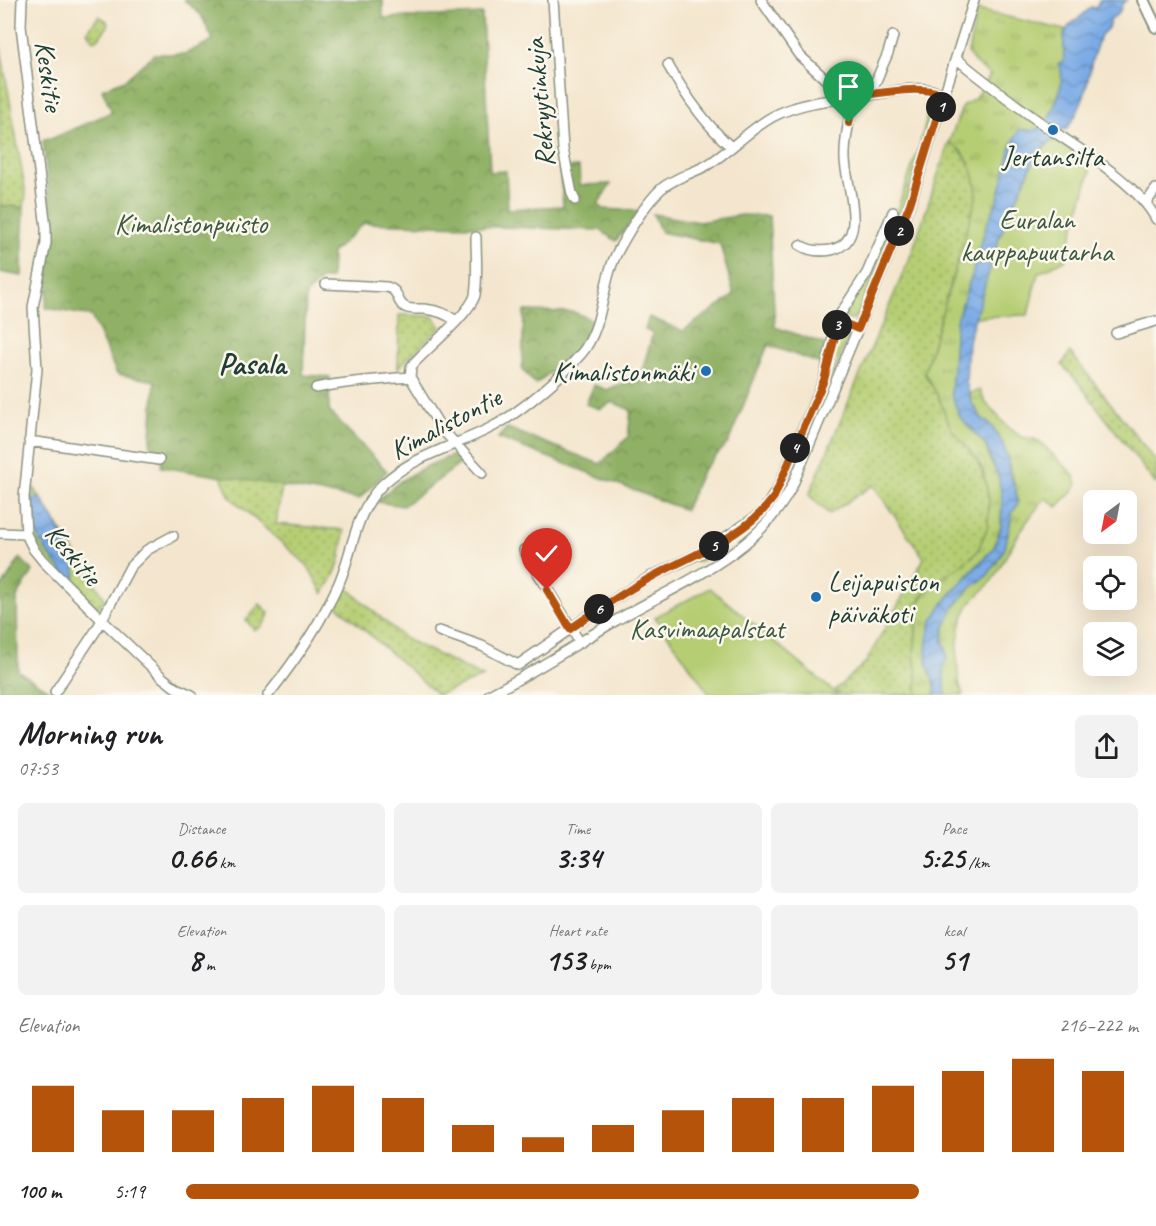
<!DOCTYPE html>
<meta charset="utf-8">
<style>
:root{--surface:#fff;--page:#f2f2f2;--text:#202124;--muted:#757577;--accent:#b45309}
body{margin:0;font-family:Caveat,sans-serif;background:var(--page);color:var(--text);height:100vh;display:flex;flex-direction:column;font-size:22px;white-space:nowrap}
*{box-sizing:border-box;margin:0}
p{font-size:20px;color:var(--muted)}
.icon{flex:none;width:33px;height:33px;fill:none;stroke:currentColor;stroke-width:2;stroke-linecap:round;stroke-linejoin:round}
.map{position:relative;height:695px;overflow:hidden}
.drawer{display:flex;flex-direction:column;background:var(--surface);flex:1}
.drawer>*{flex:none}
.needle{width:39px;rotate:212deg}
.tools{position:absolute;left:1083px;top:490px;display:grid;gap:12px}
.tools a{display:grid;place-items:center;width:54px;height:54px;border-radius:9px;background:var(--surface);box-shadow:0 6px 24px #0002;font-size:30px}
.pin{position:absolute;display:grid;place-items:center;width:51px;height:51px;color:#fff;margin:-62px -26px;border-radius:50% 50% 50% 0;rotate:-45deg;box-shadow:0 0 6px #0007}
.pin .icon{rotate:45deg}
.km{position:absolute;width:30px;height:30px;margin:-15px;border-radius:50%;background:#222;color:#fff;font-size:16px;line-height:30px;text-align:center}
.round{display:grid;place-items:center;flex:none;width:63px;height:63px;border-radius:9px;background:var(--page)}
.head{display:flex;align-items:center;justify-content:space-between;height:102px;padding:0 18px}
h1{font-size:33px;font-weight:700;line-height:45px}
.stats{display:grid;grid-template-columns:repeat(3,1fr);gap:9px;height:102px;padding:6px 18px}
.stats div{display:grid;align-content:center;border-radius:9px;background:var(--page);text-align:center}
.stats b{font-size:30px;font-weight:700}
.stats small{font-size:16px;font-weight:400}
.stats p{font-size:16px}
.chart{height:168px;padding:12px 18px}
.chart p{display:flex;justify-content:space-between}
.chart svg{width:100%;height:108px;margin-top:6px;stroke:var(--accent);stroke-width:6}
ul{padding:0 18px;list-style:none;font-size:20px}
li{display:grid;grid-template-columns:96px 72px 1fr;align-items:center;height:45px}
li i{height:15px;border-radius:8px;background:var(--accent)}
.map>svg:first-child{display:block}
.grass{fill:url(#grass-tufts);stroke:#6a8654;stroke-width:1.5}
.forest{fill:url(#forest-crowns);stroke:#58774c;stroke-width:1.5}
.park{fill:url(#park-dots);stroke:#6a8654;stroke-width:1.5}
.garden{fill:#b6ce73;stroke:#6a8654;stroke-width:1.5}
.water{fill:url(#water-waves);stroke:#4d748d;stroke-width:1.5}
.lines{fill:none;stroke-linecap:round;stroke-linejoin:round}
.minor-casing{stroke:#8a9281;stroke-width:12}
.major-casing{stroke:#8a9281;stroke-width:14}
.minor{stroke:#fff;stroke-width:9}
.major{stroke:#fff;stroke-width:10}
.route-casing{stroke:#fff;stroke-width:12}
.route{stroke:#b45309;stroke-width:8}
.poi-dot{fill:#1f6fb2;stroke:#fbf7ec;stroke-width:2}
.labels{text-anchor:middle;stroke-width:5;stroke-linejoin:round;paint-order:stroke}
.street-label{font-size:28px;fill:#1f3d34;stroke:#fbf7ec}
.poi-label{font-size:28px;fill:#1f3d34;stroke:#fbf7ec}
.park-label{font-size:28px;fill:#3d5a41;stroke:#fbf7ec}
.neighbourhood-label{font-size:30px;font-weight:bold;fill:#1f3d34;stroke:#fbf7ec}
</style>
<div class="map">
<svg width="1156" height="695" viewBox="0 0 1156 695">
<defs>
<pattern id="grass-tufts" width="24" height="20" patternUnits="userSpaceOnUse" patternTransform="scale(1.5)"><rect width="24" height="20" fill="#b6ce73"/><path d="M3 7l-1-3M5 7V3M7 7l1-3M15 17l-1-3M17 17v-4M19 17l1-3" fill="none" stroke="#93a85f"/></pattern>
<pattern id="forest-crowns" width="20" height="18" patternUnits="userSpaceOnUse" patternTransform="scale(1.5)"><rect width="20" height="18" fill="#90b165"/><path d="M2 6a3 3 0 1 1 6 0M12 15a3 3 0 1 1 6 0" fill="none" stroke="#759154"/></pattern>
<pattern id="park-dots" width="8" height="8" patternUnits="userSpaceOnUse" patternTransform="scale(1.5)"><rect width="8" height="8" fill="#b6ce73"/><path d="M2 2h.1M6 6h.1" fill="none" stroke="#93a85f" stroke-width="1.8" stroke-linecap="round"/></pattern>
<pattern id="water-waves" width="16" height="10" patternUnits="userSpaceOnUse" patternTransform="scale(1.5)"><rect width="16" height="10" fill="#7babe6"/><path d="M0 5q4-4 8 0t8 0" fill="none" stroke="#648cbb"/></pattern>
</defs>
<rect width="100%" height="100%" fill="#fbf7ec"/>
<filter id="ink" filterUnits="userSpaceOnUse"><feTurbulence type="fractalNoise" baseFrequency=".0167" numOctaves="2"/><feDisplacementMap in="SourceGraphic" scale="12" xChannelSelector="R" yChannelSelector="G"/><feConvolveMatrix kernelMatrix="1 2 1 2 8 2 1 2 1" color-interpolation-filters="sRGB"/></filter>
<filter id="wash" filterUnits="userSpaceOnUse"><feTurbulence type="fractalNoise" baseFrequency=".008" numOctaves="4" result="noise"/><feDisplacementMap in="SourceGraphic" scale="24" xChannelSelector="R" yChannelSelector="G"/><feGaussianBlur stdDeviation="1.35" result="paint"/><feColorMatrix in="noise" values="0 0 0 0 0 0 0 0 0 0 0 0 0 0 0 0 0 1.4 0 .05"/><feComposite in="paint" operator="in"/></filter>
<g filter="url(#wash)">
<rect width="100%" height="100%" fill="#f4e6ce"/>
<path class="grass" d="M 977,10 L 1065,30 C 1063,40 1065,49 1064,59 C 1063,82 1058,120 1034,131 L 1025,129 L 977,253 L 973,272 L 960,417 L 985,444 L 991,463 L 1003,477 L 1001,527 L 994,547 L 947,598 L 928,667 L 936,685 L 935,695 L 917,695 L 917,676 L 914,655 L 918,604 L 929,587 L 974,555 L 988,526 L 989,501 L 983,469 L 951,429 L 938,396 L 924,373 L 977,195 C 973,171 970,156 949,142 L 963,105 C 979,99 981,89 990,75 L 975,63 L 968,53 Z
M 928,101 L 931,104 L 932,120 L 929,130 L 904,206 L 858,315 L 852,320 L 847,319 L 844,314 L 884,242 L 899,204 L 919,148 L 926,122 Z
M 843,328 L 848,329 L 850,333 L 779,499 C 758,527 729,544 699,562 L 696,562 L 695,559 L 770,507 L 839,330 Z
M 980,390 L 985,402 L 1007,426 L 1021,437 L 1034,439 L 1041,443 L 1073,474 L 1077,484 L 1073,491 L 1057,507 L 1046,498 C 1024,521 1010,549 995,576 C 988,588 978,594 970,604 C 955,625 954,671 963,695 L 946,695 L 943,667 L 947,658 L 946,648 L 943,642 L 944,629 L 954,607 L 1005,548 L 1012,514 L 1018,503 L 1015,486 L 1002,442 L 990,424 L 983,420 L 972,404 L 970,393 Z"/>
<path class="forest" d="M 184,0 L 383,0 L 383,18 L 482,14 L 490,172 L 506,171 L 508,209 L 563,206 L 560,168 L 579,167 L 580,185 L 611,184 L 598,204 L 603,209 L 639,211 L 616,241 L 600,230 L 364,223 L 332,253 L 331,279 L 322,279 L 306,295 L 303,375 L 330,377 L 329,411 L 387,471 L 359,499 L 161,467 L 162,461 L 150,448 L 155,381 L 117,374 L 91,316 L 46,308 L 50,242 L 49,196 L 43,140 L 51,139 L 112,112 L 102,89 L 125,80 L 154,54 L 185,54 L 213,40 L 201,15 Z
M 0,205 L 24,207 L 22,276 L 0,272 Z
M 653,214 L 699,222 L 741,215 L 769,216 L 775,327 L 825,344 L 821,364 L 768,345 L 728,443 L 702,471 L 685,510 L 498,438 L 507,428 L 600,464 L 628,437 L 631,410 L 612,402 L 600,409 L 586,404 L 594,385 L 607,390 L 641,375 L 653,333 L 645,330 L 649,317 L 683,331 L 734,295 L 720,244 L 661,232 Z
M 524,311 L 574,312 L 592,320 C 580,352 562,364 535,384 L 522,369 Z
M 451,456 L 457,457 L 464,461 L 403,506 L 377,502 C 399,478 421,468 451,456 Z
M 20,558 L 33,571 L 17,597 L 18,671 L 56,695 L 0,695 L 0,586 L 3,585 Z"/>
<path class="park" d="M 99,16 L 107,21 L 108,26 L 98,39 L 94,40 L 87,32 Z
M 0,44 L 26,194 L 24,207 L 0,205 Z
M 949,142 C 969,153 975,173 977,195 L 924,373 L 938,396 L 951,429 L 976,458 L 986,483 L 989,501 L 988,526 L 977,552 L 959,567 L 929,587 L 918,604 L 914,655 L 917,676 L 917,695 L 841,695 L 835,690 L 866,662 L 924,558 L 873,485 L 829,514 L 809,495 L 912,252 Z
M 399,315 L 432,316 L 441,327 L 398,368 Z
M 1070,352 L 1156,461 L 1156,484 L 1077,381 L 1062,365 Z
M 221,476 L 282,486 L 276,524 L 344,530 C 342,558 339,570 323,594 L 308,566 L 230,497 Z
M 34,488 L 105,599 L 98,608 C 69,582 25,550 29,506 C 30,500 33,494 34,488 Z
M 345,586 L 404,638 L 483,677 L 438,695 L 335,604 Z
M 260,604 L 269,613 C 268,620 261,629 254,630 L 246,620 Z"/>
<path class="garden" d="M 1056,138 L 1084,159 L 1090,172 L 1065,260 L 1038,273 L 1028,315 L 974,317 L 1000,235 L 1034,160 L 1037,154 Z
M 710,588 L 838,695 L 710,695 L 655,617 Z"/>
<path class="water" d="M 1100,0 L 1127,0 L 1122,4 L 1120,11 L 1110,21 L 1108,28 L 1100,36 L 1092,60 L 1085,93 L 1077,113 L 1067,129 L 1062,130 L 1037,154 L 1000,235 L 968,341 L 966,382 L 972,404 L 983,420 L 990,424 L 1002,442 L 1008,459 L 1009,474 L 1015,486 L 1018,503 L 1012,514 L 1005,548 L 1001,555 L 988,575 L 968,590 L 954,607 L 944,629 L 943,642 L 946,648 L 947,658 L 943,668 L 946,695 L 935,695 L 935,685 L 928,667 L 926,652 L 927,639 L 932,620 L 947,598 L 994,548 L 1001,527 L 1002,499 L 999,479 L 985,444 L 960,417 L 951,394 L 956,321 L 973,272 L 986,226 L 998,199 L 1011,147 L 1019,130 C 1026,129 1032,133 1038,129 C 1052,121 1069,77 1058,64 L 1064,60 C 1062,19 1067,32 1091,7 L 1096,8 Z
M 34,498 L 39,498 L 43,501 L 69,546 L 76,575 L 72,582 C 58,567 17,520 34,498 Z"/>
</g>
<g filter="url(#ink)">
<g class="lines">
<g class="minor-casing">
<path id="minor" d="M 22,0 L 21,26 L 46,228 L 46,243 L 33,307 L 37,369 L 24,497 L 26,534 L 34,550 L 43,561 L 102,620 L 163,678 L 176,688 L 192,695
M 553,0 L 563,149 L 572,194 L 575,200
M 761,0 L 799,55 L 845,97
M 956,58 C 983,81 1012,102 1041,123 C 1075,147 1137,182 1156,219
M 668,65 C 685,95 705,124 731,147
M 870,95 L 888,53 L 893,36
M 1146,203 L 1156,189
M 476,237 C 476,256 478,276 475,295 C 471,312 429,347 415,362 L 411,367 L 410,377 L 441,428 L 482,473
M 800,245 C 809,251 819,252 831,250 C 870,242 846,186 845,160 C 844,139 850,117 854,96
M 326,284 L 387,287 C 401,291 395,302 405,307 C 411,310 418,309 424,309 C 437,310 446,313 456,321
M 1116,333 L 1156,321
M 316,388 C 347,381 378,380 410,377
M 29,441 L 159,460
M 0,533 L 26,534
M 524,550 L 580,643
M 439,631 L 482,646 L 518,665 L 596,611 L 648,578 L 709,549 L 763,512 L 778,488 L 824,380 L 834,333 L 841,313 L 867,273 L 893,212
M 55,692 L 97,629 L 130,567 L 147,550 L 173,536
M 268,695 C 295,661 321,623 339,583 C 354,548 354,514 382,485 C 413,455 457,446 494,426 C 522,411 560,378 581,354 C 606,324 600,282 619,249 C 630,229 644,205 661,189 C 675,177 694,173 709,164 C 731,150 749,130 772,117 C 804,100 841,99 877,94 C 892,92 910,87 925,89 C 932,90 938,92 944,94
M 489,695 C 533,673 573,646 615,621 C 678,584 760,554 793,484 L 910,204 L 974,0"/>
</g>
<g class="major-casing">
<path id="major" d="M 1143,0 L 1156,27"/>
</g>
<use href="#minor" class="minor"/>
<use href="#major" class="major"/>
</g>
</g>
<g class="lines" filter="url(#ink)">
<g class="route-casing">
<path id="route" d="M 547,590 L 570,629 C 596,611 621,594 648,579 C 691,554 744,539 774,497 L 824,380 L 839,321 L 858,329 L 910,204 L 944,94 C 914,85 886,93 854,96 L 849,123"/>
</g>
<use href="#route" class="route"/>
</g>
<g class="poi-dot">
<circle cx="1053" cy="130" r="6"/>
<circle cx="706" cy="371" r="6"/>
<circle cx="816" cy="597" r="6"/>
</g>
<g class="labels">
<g class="street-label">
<text transform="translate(50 76) rotate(82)" y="10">Keskitie</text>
<text transform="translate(539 103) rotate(-95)" y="10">Rekryytinkuja</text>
<text transform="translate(445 423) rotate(-28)" y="10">Kimalistontie</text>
<text transform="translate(74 554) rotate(50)" y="10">Keskitie</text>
</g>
<g class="poi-label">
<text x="1053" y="166">Jertansilta</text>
<text x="694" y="381" text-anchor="end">Kimalistonmäki</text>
<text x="828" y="591" text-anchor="start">Leijapuiston<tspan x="828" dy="32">päiväkoti</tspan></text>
</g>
<g class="park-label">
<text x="1037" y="229">Euralan<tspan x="1037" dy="32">kauppapuutarha</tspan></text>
<text x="191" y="233">Kimalistonpuisto</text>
<text x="707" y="638">Kasvimaapalstat</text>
</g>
<g class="neighbourhood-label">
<text x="252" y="374">Pasala</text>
</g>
</g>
</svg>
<div class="tools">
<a><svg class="needle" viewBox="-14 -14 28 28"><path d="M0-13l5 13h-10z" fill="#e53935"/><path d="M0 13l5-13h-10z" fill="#757577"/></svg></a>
<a><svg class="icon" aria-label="locate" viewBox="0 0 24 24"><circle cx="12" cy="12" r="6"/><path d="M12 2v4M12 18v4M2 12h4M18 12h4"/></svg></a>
<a><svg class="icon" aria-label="layers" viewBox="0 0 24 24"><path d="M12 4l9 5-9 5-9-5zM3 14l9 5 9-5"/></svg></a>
</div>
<div class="pin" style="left:849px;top:123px;background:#1e9e55"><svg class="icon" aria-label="arrive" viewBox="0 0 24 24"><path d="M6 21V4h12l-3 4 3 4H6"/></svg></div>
<div class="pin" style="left:547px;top:590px;background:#d93025"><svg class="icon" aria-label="check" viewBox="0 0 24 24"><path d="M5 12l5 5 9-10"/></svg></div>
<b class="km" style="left:941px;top:107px">1</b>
<b class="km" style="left:899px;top:231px">2</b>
<b class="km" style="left:837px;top:325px">3</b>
<b class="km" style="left:795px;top:448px">4</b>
<b class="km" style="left:714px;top:546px">5</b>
<b class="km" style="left:599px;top:609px">6</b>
</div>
<section class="drawer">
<div class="head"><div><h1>Morning run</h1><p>07:53</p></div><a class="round"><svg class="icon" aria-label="share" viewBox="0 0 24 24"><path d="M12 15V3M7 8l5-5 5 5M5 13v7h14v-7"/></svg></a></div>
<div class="stats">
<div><p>Distance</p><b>0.66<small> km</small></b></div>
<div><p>Time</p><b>3:34</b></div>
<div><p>Pace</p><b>5:25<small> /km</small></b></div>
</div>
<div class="stats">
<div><p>Elevation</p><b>8<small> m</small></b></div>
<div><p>Heart rate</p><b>153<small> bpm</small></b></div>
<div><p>kcal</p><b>51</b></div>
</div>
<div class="chart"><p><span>Elevation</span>216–222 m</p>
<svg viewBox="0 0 160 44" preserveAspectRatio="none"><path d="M5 44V17M15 44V27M25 44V27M35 44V22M45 44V17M55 44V22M65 44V33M75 44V38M85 44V33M95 44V27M105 44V22M115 44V22M125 44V17M135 44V11M145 44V6M155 44V11"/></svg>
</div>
<ul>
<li><b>100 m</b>5:19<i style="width:77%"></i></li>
</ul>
</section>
